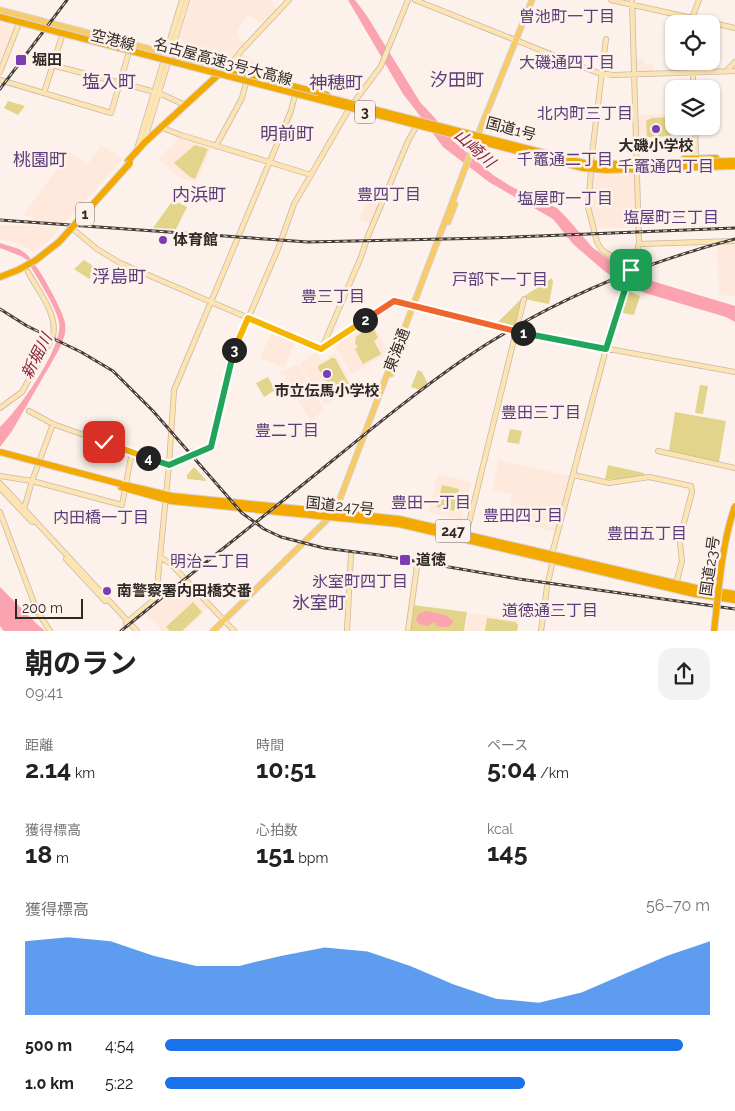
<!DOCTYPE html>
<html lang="ja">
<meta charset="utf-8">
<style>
:root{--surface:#fff;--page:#f2f2f2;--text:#222;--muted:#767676;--accent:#1a73e8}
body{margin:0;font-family:Raleway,"Noto Sans JP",sans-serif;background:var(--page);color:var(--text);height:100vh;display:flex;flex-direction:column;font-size:19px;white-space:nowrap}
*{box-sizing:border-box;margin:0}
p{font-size:16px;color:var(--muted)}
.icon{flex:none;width:28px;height:28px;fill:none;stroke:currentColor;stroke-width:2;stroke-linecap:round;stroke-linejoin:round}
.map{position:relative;height:631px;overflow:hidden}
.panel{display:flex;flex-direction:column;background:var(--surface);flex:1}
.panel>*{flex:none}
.fabs{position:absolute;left:665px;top:15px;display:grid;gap:10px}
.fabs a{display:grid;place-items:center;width:55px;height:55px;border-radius:10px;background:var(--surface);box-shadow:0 1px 4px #0004;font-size:25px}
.scale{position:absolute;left:15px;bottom:12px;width:68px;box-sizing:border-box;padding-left:5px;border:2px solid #2f2824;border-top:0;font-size:14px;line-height:18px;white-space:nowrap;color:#2f2824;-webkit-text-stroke:4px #fdf2eb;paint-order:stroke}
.pin{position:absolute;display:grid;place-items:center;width:42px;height:42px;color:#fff;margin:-21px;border-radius:10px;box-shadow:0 2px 8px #0006}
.km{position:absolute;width:25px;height:25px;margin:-12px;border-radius:50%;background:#222;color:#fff;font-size:14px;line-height:25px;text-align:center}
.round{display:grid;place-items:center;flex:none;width:52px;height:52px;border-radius:15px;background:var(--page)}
.summary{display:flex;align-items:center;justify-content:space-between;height:85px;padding:0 25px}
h1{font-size:28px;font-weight:700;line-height:38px}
.stats{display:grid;grid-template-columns:repeat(3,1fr);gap:8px;height:85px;padding:5px 25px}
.stats div{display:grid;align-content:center}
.stats b{font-size:25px;font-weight:700}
.stats small{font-size:14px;font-weight:400}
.stats p{font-size:14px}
.chart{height:140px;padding:10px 25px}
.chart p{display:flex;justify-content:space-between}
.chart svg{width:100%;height:90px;margin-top:5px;fill:var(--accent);opacity:.7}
ul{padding:0 25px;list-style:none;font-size:16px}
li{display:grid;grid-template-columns:80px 60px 1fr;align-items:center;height:38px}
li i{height:12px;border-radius:6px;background:var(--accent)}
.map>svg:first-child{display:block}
.built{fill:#fee9dc}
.green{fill:#e2d48a}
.water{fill:#fca3b0}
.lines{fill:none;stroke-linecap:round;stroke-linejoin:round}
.secondary-casing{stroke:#c8b7ab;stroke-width:6}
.primary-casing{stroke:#d5d4d3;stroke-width:7}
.highway-casing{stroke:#d5d4d3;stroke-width:8}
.secondary{stroke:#fce5b2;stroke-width:4.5}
.primary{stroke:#f8cb66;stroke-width:5}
.highway{stroke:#f4a900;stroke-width:6}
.rail-casing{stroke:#453e39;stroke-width:3}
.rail{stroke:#fdf2eb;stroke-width:1;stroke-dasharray:4;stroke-linecap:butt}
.highway-bridge-casing{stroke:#d5d4d3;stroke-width:8;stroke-linecap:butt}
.highway-bridge{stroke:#f4a900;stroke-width:6}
.split-1-casing{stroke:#fff;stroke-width:10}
.split-2-casing{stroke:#fff;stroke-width:10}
.split-3-casing{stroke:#fff;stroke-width:10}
.split-4-casing{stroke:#fff;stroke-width:10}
.split-5-casing{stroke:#fff;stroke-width:10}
.split-1{stroke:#22a559;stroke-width:6}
.split-2{stroke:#f0652b;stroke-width:6}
.split-3{stroke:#f5b400;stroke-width:6}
.split-4{stroke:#22a559;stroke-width:6}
.split-5{stroke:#f5b400;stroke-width:6}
.poi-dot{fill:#7a3db3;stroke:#fdf2eb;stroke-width:2}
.labels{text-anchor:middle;stroke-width:5;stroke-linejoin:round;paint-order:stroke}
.shield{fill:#fdf2eb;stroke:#6d6560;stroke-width:1}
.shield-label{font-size:14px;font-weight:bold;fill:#2f2824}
.street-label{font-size:15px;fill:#2f2824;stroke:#fdf2eb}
.poi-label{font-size:15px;font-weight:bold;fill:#2f2824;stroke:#fdf2eb;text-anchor:start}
.neighbourhood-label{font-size:16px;fill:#5a3d79;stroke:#fdf2eb}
.water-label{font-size:16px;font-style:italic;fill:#87223b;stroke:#fdf2eb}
.quarter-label{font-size:18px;fill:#5a3d79;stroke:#fdf2eb}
</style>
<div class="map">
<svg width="735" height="631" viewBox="0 0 735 631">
<rect width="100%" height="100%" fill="#fdf2eb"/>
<path class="built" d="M 191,0 L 270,0 L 277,9 L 263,24 L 251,17 L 247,16 L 238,30 L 238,37 L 246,42 L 225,65 L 180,53 L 177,47 Z
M 0,23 L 16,27 L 0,68 Z
M 243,53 L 252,60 L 256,61 L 255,67 L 257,69 L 254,73 L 233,68 L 232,66 Z
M 644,58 L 644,64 L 653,64 L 653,72 L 636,71 L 635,59 Z
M 673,114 L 673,144 L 639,144 L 637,115 Z
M 180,137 L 212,147 L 196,182 L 178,177 L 158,159 Z
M 101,145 L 122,158 L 123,160 L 64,224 L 33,221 L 33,217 L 23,216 L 69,151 L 88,164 Z
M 635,172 L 638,228 L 595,228 L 590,208 L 593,175 Z
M 367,201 L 378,205 L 370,224 L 359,219 Z
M 0,225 L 20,225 L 61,227 L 50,240 L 34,253 L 22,245 L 0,239 Z
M 730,242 L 735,242 L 735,296 L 719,295 L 717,246 Z
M 371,319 L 387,349 L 384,356 L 351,374 L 334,344 Z
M 272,331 L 296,340 L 284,368 L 260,358 Z
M 316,352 L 322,361 L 335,353 L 354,385 L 325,405 L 299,364 Z
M 298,364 L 324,409 L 311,422 L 295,395 L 294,396 L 280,370 L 282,371 Z
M 498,460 L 570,476 L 556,532 L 506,521 L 512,495 L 493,490 Z
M 438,474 L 471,482 L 462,520 L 428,512 Z
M 173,593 L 181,602 L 184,600 L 201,598 L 209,607 L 185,631 L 162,631 L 146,614 Z
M 468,613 L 518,619 L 519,621 L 518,631 L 466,631 Z"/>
<path class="green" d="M 8,101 L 25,106 L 18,115 L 4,108 Z
M 671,117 L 671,136 L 647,137 L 646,121 L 651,118 Z
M 195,145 L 208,149 L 195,179 L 190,177 L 174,163 Z
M 173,200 L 187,207 L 176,229 L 153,228 Z
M 84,260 L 96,268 L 89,279 L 74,269 Z
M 552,278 L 553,282 L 549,304 L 524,299 L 516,332 L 493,327 L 523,297 Z
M 624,289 L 640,296 L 634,315 L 617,312 Z
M 371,323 L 378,338 L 374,341 L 381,354 L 363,364 L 355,349 L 358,347 L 355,343 L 356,337 L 365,330 L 364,327 Z
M 332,358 L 335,358 L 350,386 L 332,399 L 330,395 L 330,388 L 318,368 L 318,366 Z
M 418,370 L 422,372 L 428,384 L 420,390 L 411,387 Z
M 268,377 L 275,390 L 264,397 L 256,383 Z
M 700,385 L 708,386 L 703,414 L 695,413 Z
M 675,412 L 726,421 L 719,462 L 669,451 Z
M 510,429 L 522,431 L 519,444 L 507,442 Z
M 608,465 L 644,473 L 644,475 L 617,480 L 605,479 Z
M 194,467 L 206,480 L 206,481 L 187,479 L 187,475 Z
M 442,485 L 459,489 L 454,511 L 437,507 Z
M 193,602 L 202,612 L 182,631 L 170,631 L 166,627 Z
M 413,605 L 467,612 L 464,631 L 408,631 Z
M 487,618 L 515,622 L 518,625 L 517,631 L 485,631 Z"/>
<path class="water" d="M 348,0 L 355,0 L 367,16 L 420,102 L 434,117 L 452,140 L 493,175 L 512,187 L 557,208 L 566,217 L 593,248 L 619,266 L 652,281 L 735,306 L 735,322 L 726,317 L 645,293 L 620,282 L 603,270 L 573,244 L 553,219 L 489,182 L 443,147 L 414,108 L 403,94 Z
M 0,243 C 8,246 18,247 25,253 C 36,261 63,310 65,323 C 67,334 62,343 57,353 L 12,431 L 0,447 L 0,427 C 19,410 64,346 59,322 C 55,304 36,277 27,260 L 21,256 L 0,248 Z
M 0,587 L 38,625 L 45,631 L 4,631 L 0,626 Z
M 426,611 L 445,615 L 453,621 C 450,629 443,627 436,626 L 436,624 L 433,622 L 428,626 L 419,624 L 416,620 L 418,614 Z"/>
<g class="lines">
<g class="secondary-casing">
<path id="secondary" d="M 415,0 L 598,73 L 614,75 L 735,71
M 611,0 L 692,18 L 692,24
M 699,0 L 692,18 L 735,28
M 693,61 L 693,89
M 52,65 L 159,93 L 185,105
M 227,69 L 242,50 L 289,0
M 728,71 L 728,69 L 735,62
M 0,72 L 22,16
M 0,80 L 111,113 L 129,52
M 44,93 L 62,36
M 695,126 L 696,159
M 165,129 L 181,135 L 311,175
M 144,142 L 187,0
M 216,146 L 242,98 L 246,83
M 137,149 L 182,0
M 591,162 L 606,39
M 591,172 L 588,207 L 597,242 L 602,250 L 631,269
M 74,230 L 97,249 L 120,263 L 321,349
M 639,244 L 735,241
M 322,348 L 361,257 L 368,236 L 408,141 L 416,127
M 321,349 L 394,301 L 532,335 L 735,372
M 0,408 L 22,392 L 53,336 C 58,314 38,291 28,272
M 29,411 L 53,424
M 658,451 L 735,468
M 574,475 L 609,483 L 649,477 L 691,486 L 692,492 L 681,534 L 680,543 L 682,561 L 676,584
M 0,476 L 32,481 L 53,424 L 169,465 L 174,390 L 291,111 L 295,95
M 0,483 L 137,631
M 0,488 L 32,522
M 24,509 L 32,481 L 122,505 L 132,452
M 0,512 L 37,611 L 50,631
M 466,535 L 524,299
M 160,557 L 171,564 L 234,631
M 66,559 L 105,601
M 126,623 L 156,598 L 169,465 L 211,447 L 235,349 L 278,249 L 294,204 L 349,109 L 381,66 L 408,0
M 347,631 L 351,554
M 408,631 L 417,566
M 541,631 L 547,587 L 553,560 L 552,554 L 606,349 L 639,244 L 632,0"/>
</g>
<g class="primary-casing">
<path id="primary" d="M 0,10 L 227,69
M 448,222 L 455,204
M 391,374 L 405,338
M 213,631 L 335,512 L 475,142 L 532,0"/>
</g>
<g class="highway-casing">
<path id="highway" d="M 684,159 L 716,158
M 128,161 L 144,143 L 218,75 L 227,69 L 327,95
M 0,277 L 18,270 L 36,260
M 125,485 L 172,496 L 399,519 L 696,588 L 735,594
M 121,487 L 171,501 L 399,524 L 695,594 L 735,600"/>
</g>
<use href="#secondary" class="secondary"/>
<use href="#primary" class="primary"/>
<use href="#highway" class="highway"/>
<g class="rail-casing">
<path id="rail" d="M 0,89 L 67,0
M 0,220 L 308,242 L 490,238 L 735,228
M 0,309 L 27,326 L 81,352 L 113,371 L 153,411 L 242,513 L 264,529 L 281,537 L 324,548 L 379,555 L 519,579 L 735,609
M 121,631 C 182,581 244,532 306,482 C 358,440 409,397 464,359 C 546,303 639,264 735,239"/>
</g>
<use href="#rail" class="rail"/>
<g class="highway-bridge-casing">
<path id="highway-bridge" d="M 0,17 L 583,168 L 606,170 L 735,166
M 321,96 L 584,163 L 606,164 L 735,161
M 36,260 L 59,242 L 130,163
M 0,452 L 121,484
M 714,631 C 719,590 721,546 735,506"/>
</g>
<use href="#highway-bridge" class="highway-bridge"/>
</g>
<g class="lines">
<g class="split-1-casing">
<path id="split-1" d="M 523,333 L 606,349 L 631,270"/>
</g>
<g class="split-2-casing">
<path id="split-2" d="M 365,320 L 394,301 L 523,333"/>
</g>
<g class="split-3-casing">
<path id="split-3" d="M 234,350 L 248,318 L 321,349 L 365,320"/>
</g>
<g class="split-4-casing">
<path id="split-4" d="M 148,458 L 169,465 L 211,447 L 234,350"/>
</g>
<g class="split-5-casing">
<path id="split-5" d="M 104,442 L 148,458"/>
</g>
<use href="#split-1" class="split-1"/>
<use href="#split-2" class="split-2"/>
<use href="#split-3" class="split-3"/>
<use href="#split-4" class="split-4"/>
<use href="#split-5" class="split-5"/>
</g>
<g class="poi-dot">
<rect x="15" y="54" width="12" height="12" rx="2.5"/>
<circle cx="656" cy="129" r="5"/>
<circle cx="163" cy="240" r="5"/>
<circle cx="327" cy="374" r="5"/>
<rect x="399" y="554" width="12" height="12" rx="2.5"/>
<circle cx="107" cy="591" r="5"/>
</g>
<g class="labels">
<g class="shield">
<rect x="355" y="100.5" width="20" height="23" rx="4"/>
<rect x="76" y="202.5" width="18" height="23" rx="4"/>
<rect x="435.5" y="519.5" width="35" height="23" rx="4"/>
</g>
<g class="shield-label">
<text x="365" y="117">3</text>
<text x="85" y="219">1</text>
<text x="453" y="536">247</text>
</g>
<g class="street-label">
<text transform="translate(113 40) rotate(14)" y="5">空港線</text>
<text transform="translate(223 62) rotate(15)" y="5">名古屋高速3号大高線</text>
<text transform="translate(511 129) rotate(15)" y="5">国道1号</text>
<text transform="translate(397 350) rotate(-69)" y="5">東海通</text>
<text transform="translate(340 506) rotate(6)" y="5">国道247号</text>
<text transform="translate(710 566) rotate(-82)" y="5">国道23号</text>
</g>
<g class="poi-label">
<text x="32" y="65">堀田</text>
<text x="656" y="151" text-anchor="middle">大磯小学校</text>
<text x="173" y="245">体育館</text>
<text x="327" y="396" text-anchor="middle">市立伝馬小学校</text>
<text x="416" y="565">道徳</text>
<text x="117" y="596">南警察署内田橋交番</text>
</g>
<g class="neighbourhood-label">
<text x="567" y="22">曽池町一丁目</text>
<text x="567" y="68">大磯通四丁目</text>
<text x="585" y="119">北内町三丁目</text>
<text x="565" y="165">千竈通二丁目</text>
<text x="666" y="172">千竈通四丁目</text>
<text x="389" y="200">豊四丁目</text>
<text x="565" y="204">塩屋町一丁目</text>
<text x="671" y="223">塩屋町三丁目</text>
<text x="500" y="285">戸部下一丁目</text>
<text x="333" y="302">豊三丁目</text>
<text x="541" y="418">豊田三丁目</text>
<text x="287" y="436">豊二丁目</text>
<text x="431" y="508">豊田一丁目</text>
<text x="523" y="521">豊田四丁目</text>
<text x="101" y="523">内田橋一丁目</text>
<text x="647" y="539">豊田五丁目</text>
<text x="210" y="567">明治二丁目</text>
<text x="360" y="587">氷室町四丁目</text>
<text x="550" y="616">道徳通三丁目</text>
</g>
<g class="water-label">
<text transform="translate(475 148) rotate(42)" y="6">山崎川</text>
<text transform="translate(36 356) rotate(-63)" y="6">新堀川</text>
</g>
<g class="quarter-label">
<text x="457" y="86">汐田町</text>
<text x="109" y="88">塩入町</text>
<text x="336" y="89">神穂町</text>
<text x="287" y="140">明前町</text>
<text x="40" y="166">桃園町</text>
<text x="199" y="201">内浜町</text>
<text x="119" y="283">浮島町</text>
<text x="319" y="609">氷室町</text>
</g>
</g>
</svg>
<div class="fabs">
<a><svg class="icon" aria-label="locate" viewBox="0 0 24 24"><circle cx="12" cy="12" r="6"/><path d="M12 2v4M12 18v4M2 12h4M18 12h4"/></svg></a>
<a><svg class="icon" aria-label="layers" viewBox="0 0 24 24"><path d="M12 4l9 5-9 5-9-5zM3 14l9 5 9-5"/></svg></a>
</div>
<div class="scale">200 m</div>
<div class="pin" style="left:631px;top:270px;background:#1e9e55"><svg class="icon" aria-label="arrive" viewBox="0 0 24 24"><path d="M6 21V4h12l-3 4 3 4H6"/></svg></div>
<div class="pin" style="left:104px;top:442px;background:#d93025"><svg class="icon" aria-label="check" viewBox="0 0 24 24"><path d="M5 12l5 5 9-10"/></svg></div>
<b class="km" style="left:523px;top:333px">1</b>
<b class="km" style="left:365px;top:320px">2</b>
<b class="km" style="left:234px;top:350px">3</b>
<b class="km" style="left:148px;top:458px">4</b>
</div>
<section class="panel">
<div class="summary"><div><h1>朝のラン</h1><p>09:41</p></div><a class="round"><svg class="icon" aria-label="share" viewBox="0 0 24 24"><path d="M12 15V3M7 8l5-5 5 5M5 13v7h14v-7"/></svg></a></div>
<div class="stats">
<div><p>距離</p><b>2.14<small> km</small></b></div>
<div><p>時間</p><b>10:51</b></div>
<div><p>ペース</p><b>5:04<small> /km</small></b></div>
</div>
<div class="stats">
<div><p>獲得標高</p><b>18<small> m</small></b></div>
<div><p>心拍数</p><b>151<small> bpm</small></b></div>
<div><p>kcal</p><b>145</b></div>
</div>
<div class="chart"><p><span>獲得標高</span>56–70 m</p>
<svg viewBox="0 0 160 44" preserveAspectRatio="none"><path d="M0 44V8L10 6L20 8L30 15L40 20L50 20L60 15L70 11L80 13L90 20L100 29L110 36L120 38L130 33L140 24L150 15L160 8V44z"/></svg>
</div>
<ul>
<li><b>500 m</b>4:54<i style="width:95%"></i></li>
<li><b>1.0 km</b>5:22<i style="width:66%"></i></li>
</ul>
</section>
